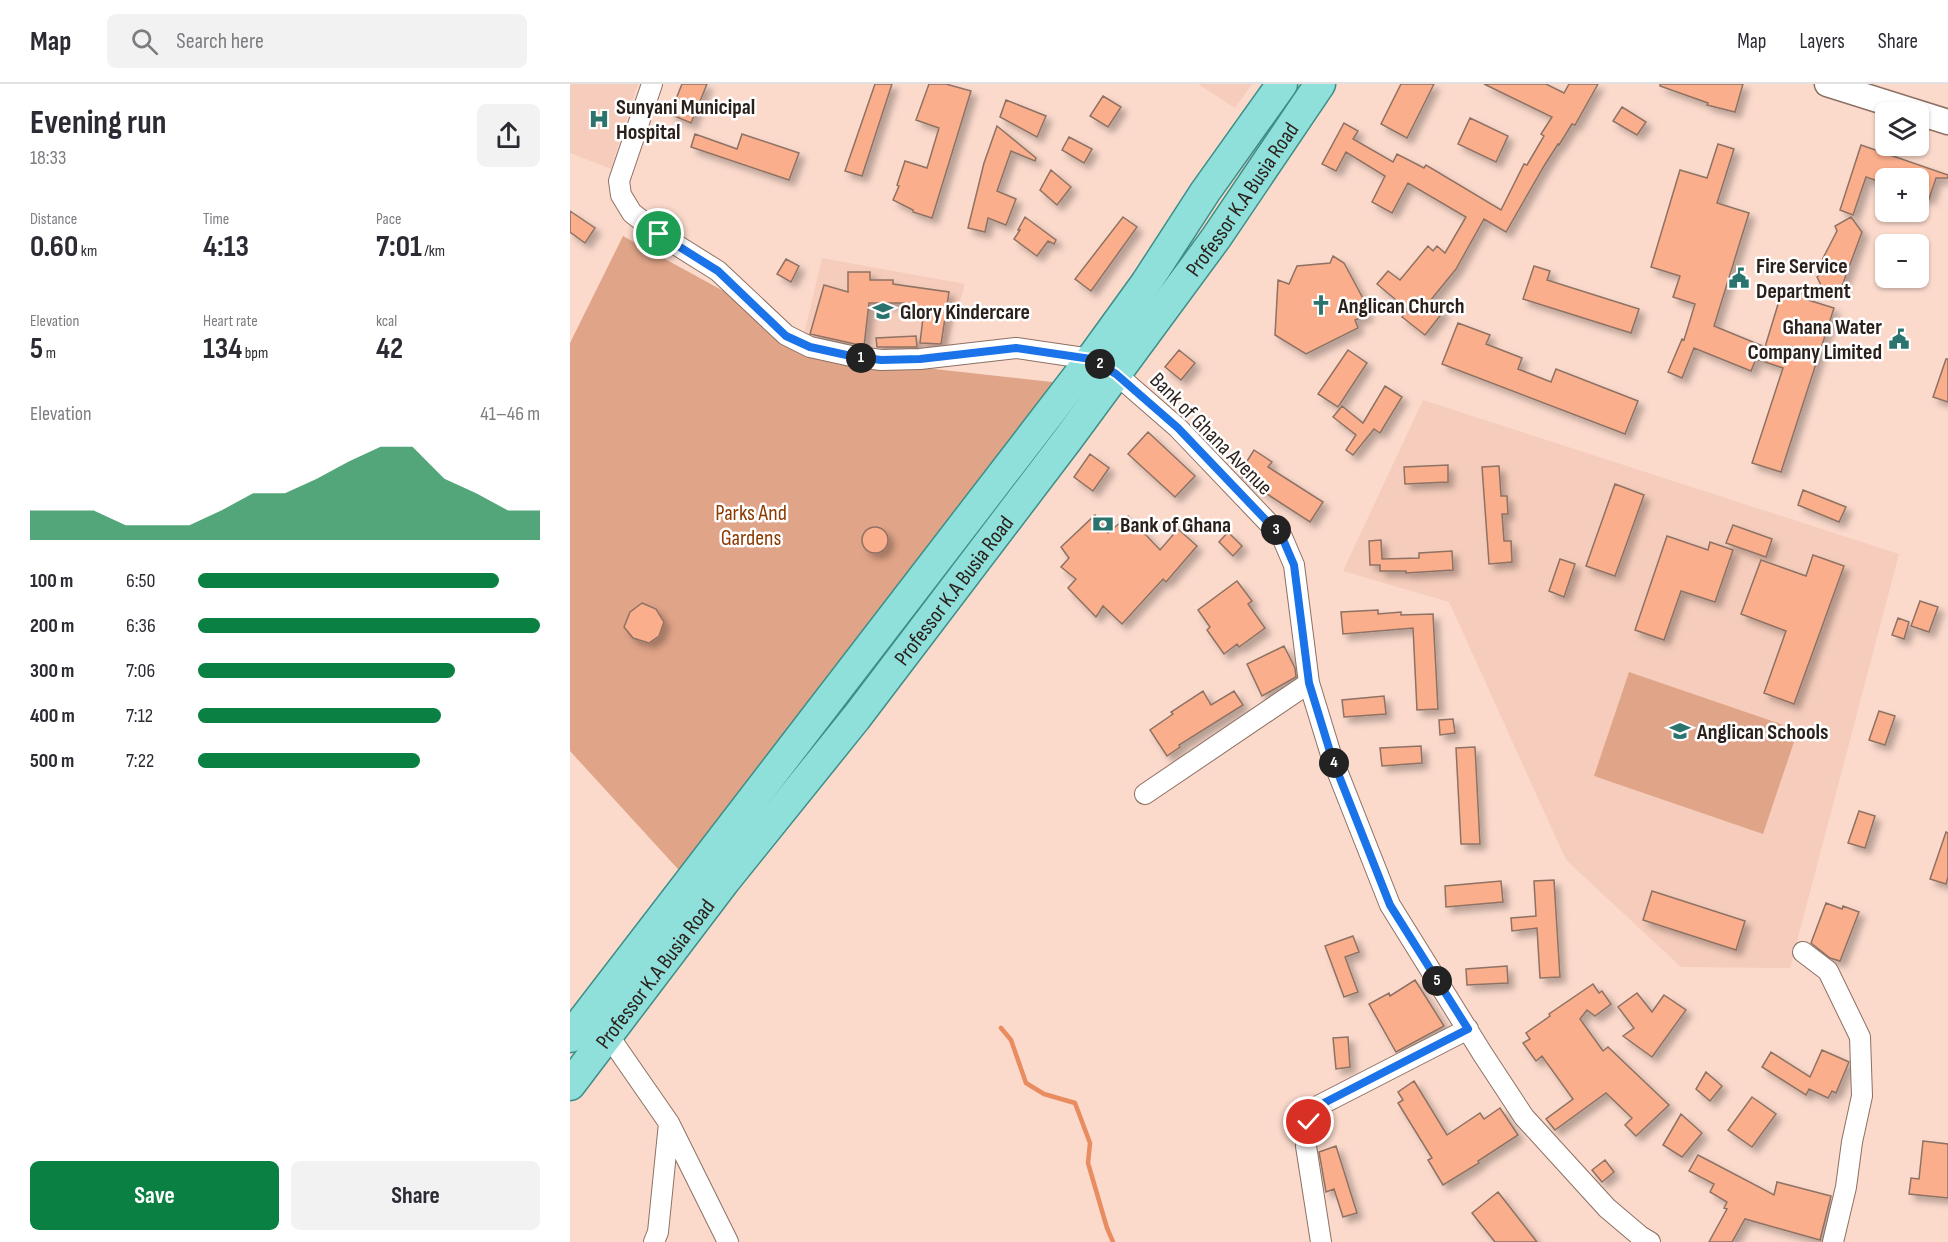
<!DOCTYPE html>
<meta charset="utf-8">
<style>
:root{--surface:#fff;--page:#f2f2f3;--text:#2b2b33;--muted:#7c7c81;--line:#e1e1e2;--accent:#0b8043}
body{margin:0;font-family:"Sofia Sans Condensed",sans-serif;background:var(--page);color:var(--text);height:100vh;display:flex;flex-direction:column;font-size:22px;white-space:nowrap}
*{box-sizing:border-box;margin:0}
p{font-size:20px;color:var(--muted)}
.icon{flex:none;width:33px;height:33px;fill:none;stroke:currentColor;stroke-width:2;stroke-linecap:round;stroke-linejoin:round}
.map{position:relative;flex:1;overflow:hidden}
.details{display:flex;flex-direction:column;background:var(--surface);width:570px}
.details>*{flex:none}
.fabs{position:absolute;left:1305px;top:18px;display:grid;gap:12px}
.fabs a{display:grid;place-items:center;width:54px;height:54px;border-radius:9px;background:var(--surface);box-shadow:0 2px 4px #0004;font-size:30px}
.pin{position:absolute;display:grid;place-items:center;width:51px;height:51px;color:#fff;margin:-26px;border:3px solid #fff;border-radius:50%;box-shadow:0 2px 6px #0007}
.km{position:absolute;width:30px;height:30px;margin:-15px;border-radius:50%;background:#222;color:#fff;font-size:16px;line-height:30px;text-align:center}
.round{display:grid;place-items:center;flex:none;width:63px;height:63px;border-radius:9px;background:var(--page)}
.summary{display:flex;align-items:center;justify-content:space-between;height:102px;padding:0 30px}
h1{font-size:33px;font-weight:700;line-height:45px}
.figures{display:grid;grid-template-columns:repeat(3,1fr);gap:9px;height:102px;padding:6px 30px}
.figures div{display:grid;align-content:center}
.figures b{font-size:30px;font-weight:700}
.figures small{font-size:16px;font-weight:400}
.figures p{font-size:16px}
.chart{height:168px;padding:12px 30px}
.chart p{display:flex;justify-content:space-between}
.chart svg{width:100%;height:108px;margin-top:6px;fill:var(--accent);opacity:.7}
.cta{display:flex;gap:12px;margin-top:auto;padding:12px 30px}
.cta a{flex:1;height:69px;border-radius:9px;background:var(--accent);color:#fff;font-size:24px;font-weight:700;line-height:69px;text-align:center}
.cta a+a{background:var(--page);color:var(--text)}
ul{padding:0 30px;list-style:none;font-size:20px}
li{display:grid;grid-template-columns:96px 72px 1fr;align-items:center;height:45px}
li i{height:15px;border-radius:8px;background:var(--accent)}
header{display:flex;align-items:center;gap:36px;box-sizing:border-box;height:84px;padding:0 30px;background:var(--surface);border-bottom:2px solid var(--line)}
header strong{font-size:28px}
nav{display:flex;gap:33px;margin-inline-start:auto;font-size:21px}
.search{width:420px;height:54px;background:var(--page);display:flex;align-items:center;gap:15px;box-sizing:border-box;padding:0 21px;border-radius:9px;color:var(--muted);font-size:22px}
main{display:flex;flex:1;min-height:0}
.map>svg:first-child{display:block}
.built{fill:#f6cdbc}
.green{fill:#e0a488}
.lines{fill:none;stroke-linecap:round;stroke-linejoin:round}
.stream{stroke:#e98d61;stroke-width:4.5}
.building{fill:#faae8b;stroke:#8e7264;stroke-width:1.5;filter:url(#shadow)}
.minor-casing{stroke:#8d7063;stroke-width:22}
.tertiary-casing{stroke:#8d7063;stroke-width:27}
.primary-casing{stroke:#3c8e87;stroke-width:33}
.minor{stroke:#fff;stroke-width:20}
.tertiary{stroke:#fff;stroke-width:24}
.primary{stroke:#8fdfda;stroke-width:30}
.route-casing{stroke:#fff;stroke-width:12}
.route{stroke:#1a73e8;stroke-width:8}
.labels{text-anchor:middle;stroke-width:5;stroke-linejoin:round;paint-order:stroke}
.poi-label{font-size:22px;font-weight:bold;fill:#2b1f1a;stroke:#fff;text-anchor:start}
.street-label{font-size:22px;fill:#2b1f1a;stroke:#fff}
.park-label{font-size:22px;fill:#8c3902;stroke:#fff}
</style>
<header>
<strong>Map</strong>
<div class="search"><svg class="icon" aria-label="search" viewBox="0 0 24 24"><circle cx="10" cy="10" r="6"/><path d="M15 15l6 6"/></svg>Search here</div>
<nav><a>Map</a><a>Layers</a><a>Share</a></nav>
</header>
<main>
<section class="details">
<div class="summary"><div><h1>Evening run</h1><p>18:33</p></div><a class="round"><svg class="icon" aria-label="share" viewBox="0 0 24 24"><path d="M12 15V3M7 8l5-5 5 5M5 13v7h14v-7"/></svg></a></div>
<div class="figures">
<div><p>Distance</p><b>0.60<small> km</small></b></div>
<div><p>Time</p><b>4:13</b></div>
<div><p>Pace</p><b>7:01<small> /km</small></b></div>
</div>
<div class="figures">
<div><p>Elevation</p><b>5<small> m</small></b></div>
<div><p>Heart rate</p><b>134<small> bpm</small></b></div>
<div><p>kcal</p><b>42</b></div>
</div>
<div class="chart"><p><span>Elevation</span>41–46 m</p>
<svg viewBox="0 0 160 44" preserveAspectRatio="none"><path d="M0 44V32L10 32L20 32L30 38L40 38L50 38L60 32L70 25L80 25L90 19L100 12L110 6L120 6L130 19L140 25L150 32L160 32V44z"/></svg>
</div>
<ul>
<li><b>100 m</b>6:50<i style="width:88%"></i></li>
<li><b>200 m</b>6:36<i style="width:100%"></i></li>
<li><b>300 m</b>7:06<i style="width:75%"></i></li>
<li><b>400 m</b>7:12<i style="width:71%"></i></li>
<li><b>500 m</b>7:22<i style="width:65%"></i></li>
</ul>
<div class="cta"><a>Save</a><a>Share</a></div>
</section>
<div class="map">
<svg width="1378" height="1158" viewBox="0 0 1378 1158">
<defs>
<filter id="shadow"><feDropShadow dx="5.5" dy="5.5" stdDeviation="3" flood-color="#0004"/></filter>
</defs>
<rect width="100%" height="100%" fill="#fbdacc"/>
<path class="built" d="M 0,0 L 68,0 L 41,85 L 0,69 Z
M 628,0 L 682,0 L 665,24 Z
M 252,174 L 395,200 L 375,267 L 310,275 L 233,255 Z
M 853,316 L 1329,470 L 1220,884 L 1111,883 L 996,776 L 879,518 L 773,487 Z"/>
<path class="green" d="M 53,152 L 181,222 L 235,266 L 301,278 L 518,302 L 128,807 L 0,667 L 0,259 Z
M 1059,588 L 1228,646 L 1193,750 L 1024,692 Z"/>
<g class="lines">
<path class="stream" d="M 431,944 L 441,956 L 456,999 L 474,1010 L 505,1019 L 520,1059 L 518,1079 L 537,1144 L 543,1158"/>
</g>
<path class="building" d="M 112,0 L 137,0 L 121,39 L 100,30 Z
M 305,0 L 322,0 L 292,92 L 275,87 Z
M 359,0 L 376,0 L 401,7 L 362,134 L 343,128 L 343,126 L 323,116 L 329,102 L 327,101 L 335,77 L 357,84 L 369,44 L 346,36 Z
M 831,0 L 864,0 L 837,54 L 811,40 Z
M 914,0 L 976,0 L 994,9 L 999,0 L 1028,0 L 1005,41 L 1002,40 L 989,61 L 988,60 L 974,82 L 936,148 L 914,135 L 886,185 L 860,217 L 873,228 L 855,251 L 832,233 L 838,226 L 807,200 L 818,187 L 830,196 L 858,162 L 863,167 L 867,162 L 875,169 L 896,133 L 838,99 L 822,129 L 802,118 L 815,92 L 776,68 L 766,87 L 752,80 L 774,39 L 788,47 L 783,55 L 823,78 L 827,70 L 854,84 L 856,81 L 931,126 L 954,80 L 957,81 L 974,52 L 971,50 L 982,33 Z
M 1090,0 L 1173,0 L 1165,28 L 1137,21 L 1138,19 L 1090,2 Z
M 533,12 L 551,23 L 538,43 L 520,32 Z
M 436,16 L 476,32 L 467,53 L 430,33 Z
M 1052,23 L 1076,38 L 1067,51 L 1043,37 Z
M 900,34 L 938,52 L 926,78 L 888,60 Z
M 427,42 L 466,74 L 465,77 L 441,67 L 427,107 L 446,115 L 436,141 L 418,134 L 415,148 L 398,144 L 414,79 Z
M 125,50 L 167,65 L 172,50 L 229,69 L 219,96 L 121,63 Z
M 499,53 L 522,65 L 514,79 L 492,66 Z
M 1148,60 L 1164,65 L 1147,119 L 1179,129 L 1144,242 L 1195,263 L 1213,204 L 1243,213 L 1238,216 L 1264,224 L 1211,388 L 1182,379 L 1213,284 L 1186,275 L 1181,287 L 1124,264 L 1112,294 L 1098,288 L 1112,255 L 1114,256 L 1125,220 L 1103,213 L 1110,192 L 1081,183 L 1110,86 L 1137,94 Z
M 1291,61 L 1378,91 L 1378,94 L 1366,94 L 1359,115 L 1348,111 L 1348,94 L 1316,94 L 1316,100 L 1296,93 L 1283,131 L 1270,126 Z
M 481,86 L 501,103 L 487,121 L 470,106 Z
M 0,127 L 25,144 L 15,159 L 0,148 Z
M 455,133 L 486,156 L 484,160 L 478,157 L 467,172 L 444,155 L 450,146 L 448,146 Z
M 553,133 L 567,143 L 521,207 L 505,195 Z
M 1281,133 L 1292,148 L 1272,202 L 1255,209 L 1247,193 L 1254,188 L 1252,176 L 1267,147 L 1265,142 Z
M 763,172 L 774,179 L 796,220 L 793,222 L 798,231 L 785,236 L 788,244 L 736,270 L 705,251 L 708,196 L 719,200 L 727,182 L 760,179 Z
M 216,175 L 229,182 L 221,198 L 207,190 Z
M 964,182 L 980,187 L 977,196 L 1069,225 L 1061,249 L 953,215 Z
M 278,188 L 300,188 L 300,196 L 323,196 L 323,200 L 379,208 L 371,260 L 350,259 L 354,225 L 334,222 L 334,219 L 299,219 L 294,262 L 240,250 L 254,201 L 278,208 Z
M 888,239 L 920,251 L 916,260 L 952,274 L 948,285 L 981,298 L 986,285 L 1068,317 L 1055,350 L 872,280 Z
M 346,252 L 347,263 L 307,263 L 306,254 Z
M 609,266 L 625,279 L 611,296 L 595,283 Z
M 778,266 L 797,279 L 768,323 L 748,310 Z
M 1376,275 L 1378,275 L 1378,318 L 1363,313 Z
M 815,302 L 832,313 L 810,349 L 804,345 L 783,371 L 776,366 L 786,351 L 763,333 L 772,322 L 793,339 Z
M 578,348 L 625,392 L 605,413 L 558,370 Z
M 684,366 L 702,378 L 698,383 L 753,418 L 740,438 L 674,395 L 669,390 Z
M 520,370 L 539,384 L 523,407 L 504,393 Z
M 878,381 L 878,398 L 835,400 L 834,383 Z
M 929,382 L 931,412 L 937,412 L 938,430 L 932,430 L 934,457 L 941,457 L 942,478 L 919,480 L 912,383 Z
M 1045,400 L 1074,411 L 1045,492 L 1016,482 Z
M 1233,406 L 1276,423 L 1269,438 L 1228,421 Z
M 525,431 L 538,449 L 558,432 L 590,466 L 608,445 L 627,462 L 596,498 L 593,495 L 552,540 L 533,522 L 526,533 L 498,504 L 506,495 L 491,483 L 499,474 L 491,463 Z
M 1163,441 L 1202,455 L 1196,473 L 1156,459 Z
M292 456a13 13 0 1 1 26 0a13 13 0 1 1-26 0Z
M 658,448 L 672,462 L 663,472 L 649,458 Z
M 1097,452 L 1138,466 L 1140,458 L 1163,466 L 1145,518 L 1111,507 L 1094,556 L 1065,546 Z
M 811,456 L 812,475 L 849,474 L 849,469 L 882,467 L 883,486 L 836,489 L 836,487 L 810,487 L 810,481 L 800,481 L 799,457 Z
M 1243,471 L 1274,482 L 1224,620 L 1194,609 L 1216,547 L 1171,530 L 1191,476 L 1236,492 Z
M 990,475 L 1005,480 L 994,513 L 979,507 Z
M 667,497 L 682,517 L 678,520 L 695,544 L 669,563 L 667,560 L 654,570 L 637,546 L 640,543 L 628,526 Z
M 1350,517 L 1368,523 L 1359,548 L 1341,542 Z
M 72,519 L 86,525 L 94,538 L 89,552 L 79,559 L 63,554 L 54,543 L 60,528 Z
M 808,526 L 808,530 L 831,528 L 831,531 L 863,530 L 868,625 L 847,626 L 843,544 L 773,550 L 771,528 Z
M 1328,534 L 1339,538 L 1334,555 L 1322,551 Z
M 714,562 L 725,584 L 726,593 L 692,612 L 677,580 Z
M 633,607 L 641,621 L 664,607 L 673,621 L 609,661 L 610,663 L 597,672 L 580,646 L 603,630 L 601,628 Z
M 814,612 L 816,630 L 774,633 L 772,616 Z
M 1309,627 L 1325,632 L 1315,661 L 1299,656 Z
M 883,635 L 885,649 L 870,651 L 869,636 Z
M 851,662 L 852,679 L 812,682 L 810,664 Z
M 905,663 L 910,760 L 891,760 L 886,664 Z
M 1289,727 L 1305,732 L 1295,764 L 1278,759 Z
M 1376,748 L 1378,749 L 1378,793 L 1376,800 L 1360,795 Z
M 984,796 L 990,893 L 970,894 L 967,844 L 942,847 L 941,834 L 966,832 L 964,797 Z
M 931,797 L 933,818 L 876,823 L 875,802 Z
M 1082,807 L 1175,837 L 1166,866 L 1073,836 Z
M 1256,819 L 1272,825 L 1273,822 L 1289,828 L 1270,877 L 1260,874 L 1241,859 Z
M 783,852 L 789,868 L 775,873 L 788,908 L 774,913 L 755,862 Z
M 937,882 L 938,899 L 897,901 L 896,885 Z
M 845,896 L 874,942 L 826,968 L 799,920 L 819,909 L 820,912 Z
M 1023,900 L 1029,909 L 1032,907 L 1041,920 L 1025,932 L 1017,926 L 1010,935 L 1033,967 L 1038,963 L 1099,1021 L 1066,1052 L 1055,1041 L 1062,1034 L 1036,1009 L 985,1046 L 976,1035 L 1003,1015 L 972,972 L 966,977 L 953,959 L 960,955 L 956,949 L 980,932 L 979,930 Z
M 1067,909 L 1082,928 L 1094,911 L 1116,926 L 1082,973 L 1053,952 L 1064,944 L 1048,923 Z
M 778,953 L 780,983 L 766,985 L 763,954 Z
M 1252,966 L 1279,978 L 1266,1009 L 1262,1007 L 1258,1014 L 1239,1005 L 1236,1011 L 1192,983 L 1201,968 L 1240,993 Z
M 1136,988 L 1152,1002 L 1140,1017 L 1126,1005 Z
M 844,997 L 877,1051 L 910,1029 L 914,1035 L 930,1024 L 948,1051 L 908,1077 L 909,1079 L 873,1101 L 858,1076 L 862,1074 L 828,1019 L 833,1016 L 828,1008 Z
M 1182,1013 L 1206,1030 L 1182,1063 L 1158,1046 Z
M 1111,1030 L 1132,1049 L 1112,1073 L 1093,1061 Z
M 1353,1057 L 1378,1060 L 1378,1114 L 1339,1110 L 1341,1094 L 1349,1095 Z
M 766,1062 L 787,1129 L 773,1133 L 764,1105 L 756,1108 L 749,1068 Z
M 1128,1071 L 1204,1111 L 1207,1098 L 1261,1112 L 1250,1156 L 1175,1135 L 1162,1158 L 1139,1158 L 1157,1125 L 1154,1124 L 1157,1118 L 1140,1108 L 1144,1100 L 1119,1087 Z
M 1035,1076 L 1044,1088 L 1032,1098 L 1022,1086 Z
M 928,1108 L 967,1158 L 925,1158 L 902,1129 Z"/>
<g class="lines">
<g class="minor-casing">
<path id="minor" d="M 82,0 L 49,97 L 51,111 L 62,129 L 89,150 L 148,187 L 216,251 L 240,263 L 281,272 L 311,276 L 350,275 L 446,264 L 521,275 L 546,290 L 608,344 L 712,453 L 724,481 L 739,599 L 762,674 L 820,821 L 912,969 L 954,1033 L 1037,1124 L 1070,1152 L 1080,1158
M 575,710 L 739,599
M 1233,868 L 1258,887 L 1290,953 L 1292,1012 L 1282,1058 L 1276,1103 L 1263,1158
M 38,951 L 99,1039 L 158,1158
M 84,1158 L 88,1148 L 99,1039
M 751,1158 L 736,1062 L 739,1038 L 748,1022 L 898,945"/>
</g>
<g class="tertiary-casing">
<path id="tertiary" d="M 1257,0 L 1378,38"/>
</g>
<g class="primary-casing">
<g id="primary">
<path d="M 0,953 L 521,275 L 576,199 L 635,108 L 712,0"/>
<path id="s1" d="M 0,1001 L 154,798 L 286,634 L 498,355 L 646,154 L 750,0"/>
</g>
</g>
<use href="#minor" class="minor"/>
<use href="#tertiary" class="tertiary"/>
<use href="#primary" class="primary"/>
</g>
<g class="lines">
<g class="route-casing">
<path id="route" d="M 89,150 L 148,187 L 216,252 L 240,263 L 281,272 L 311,276 L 350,275 L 446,264 L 521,275 L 546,290 L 608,344 L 712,453 L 724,481 L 739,599 L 762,674 L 820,821 L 898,945 L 748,1022 L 739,1038"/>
</g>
<use href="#route" class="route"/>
</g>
<defs>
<g id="hospital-bare" transform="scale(1.62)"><path d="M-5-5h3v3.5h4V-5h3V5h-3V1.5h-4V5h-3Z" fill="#2b746e" stroke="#fff" stroke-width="2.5" paint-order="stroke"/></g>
<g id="civic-bare" transform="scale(1.62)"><path d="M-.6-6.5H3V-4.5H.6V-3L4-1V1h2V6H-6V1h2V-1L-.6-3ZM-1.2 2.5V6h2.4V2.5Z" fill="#2b746e" stroke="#fff" stroke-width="2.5" paint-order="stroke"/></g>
<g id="church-bare" transform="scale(1.62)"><path d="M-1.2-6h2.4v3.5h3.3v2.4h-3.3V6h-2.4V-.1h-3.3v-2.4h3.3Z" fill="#2b746e" stroke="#fff" stroke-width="2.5" paint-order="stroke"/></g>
<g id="school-bare" transform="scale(1.62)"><path d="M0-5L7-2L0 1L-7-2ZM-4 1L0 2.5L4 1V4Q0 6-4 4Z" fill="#2b746e" stroke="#fff" stroke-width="2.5" paint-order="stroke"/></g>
<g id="bank-bare" transform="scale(1.62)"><path d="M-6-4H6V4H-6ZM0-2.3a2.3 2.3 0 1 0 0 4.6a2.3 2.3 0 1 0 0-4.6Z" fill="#2b746e" stroke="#fff" stroke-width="2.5" paint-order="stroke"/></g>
</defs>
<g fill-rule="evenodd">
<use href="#hospital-bare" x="29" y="35"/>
<use href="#civic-bare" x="1169" y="194"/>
<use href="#church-bare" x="751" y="221"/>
<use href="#school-bare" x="313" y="227"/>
<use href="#civic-bare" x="1329" y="255"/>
<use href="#bank-bare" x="533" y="440"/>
<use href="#school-bare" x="1110" y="647"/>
</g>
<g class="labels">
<g class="poi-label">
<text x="46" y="30">Sunyani Municipal<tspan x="46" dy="25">Hospital</tspan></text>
<text x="1186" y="189">Fire Service<tspan x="1186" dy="25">Department</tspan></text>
<text x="768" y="229">Anglican Church</text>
<text x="330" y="235">Glory Kindercare</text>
<text x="1312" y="250" text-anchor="end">Ghana Water<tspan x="1312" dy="25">Company Limited</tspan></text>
<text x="550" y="448">Bank of Ghana</text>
<text x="1127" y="655">Anglican Schools</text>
</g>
<g class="street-label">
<text dy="8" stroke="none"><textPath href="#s1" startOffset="1112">Professor K.A Busia Road</textPath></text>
<text transform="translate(642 349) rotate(45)" y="8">Bank of Ghana Avenue</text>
<text dy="8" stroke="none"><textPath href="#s1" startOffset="626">Professor K.A Busia Road</textPath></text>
<text dy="8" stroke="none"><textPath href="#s1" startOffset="140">Professor K.A Busia Road</textPath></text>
</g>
<g class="park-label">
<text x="181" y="436">Parks And<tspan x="181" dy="25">Gardens</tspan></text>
</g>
</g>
</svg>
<div class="fabs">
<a><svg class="icon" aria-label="layers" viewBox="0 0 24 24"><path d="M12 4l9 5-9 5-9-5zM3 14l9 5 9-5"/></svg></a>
<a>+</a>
<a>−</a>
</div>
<div class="pin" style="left:89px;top:150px;background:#1e9e55"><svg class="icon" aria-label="arrive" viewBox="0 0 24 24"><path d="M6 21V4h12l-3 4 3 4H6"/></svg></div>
<div class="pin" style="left:739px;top:1038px;background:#d93025"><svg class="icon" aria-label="check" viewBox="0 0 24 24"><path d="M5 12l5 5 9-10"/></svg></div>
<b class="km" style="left:291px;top:274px">1</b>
<b class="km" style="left:530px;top:280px">2</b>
<b class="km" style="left:706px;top:446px">3</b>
<b class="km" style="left:764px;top:679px">4</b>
<b class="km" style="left:867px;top:897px">5</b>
</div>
</main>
